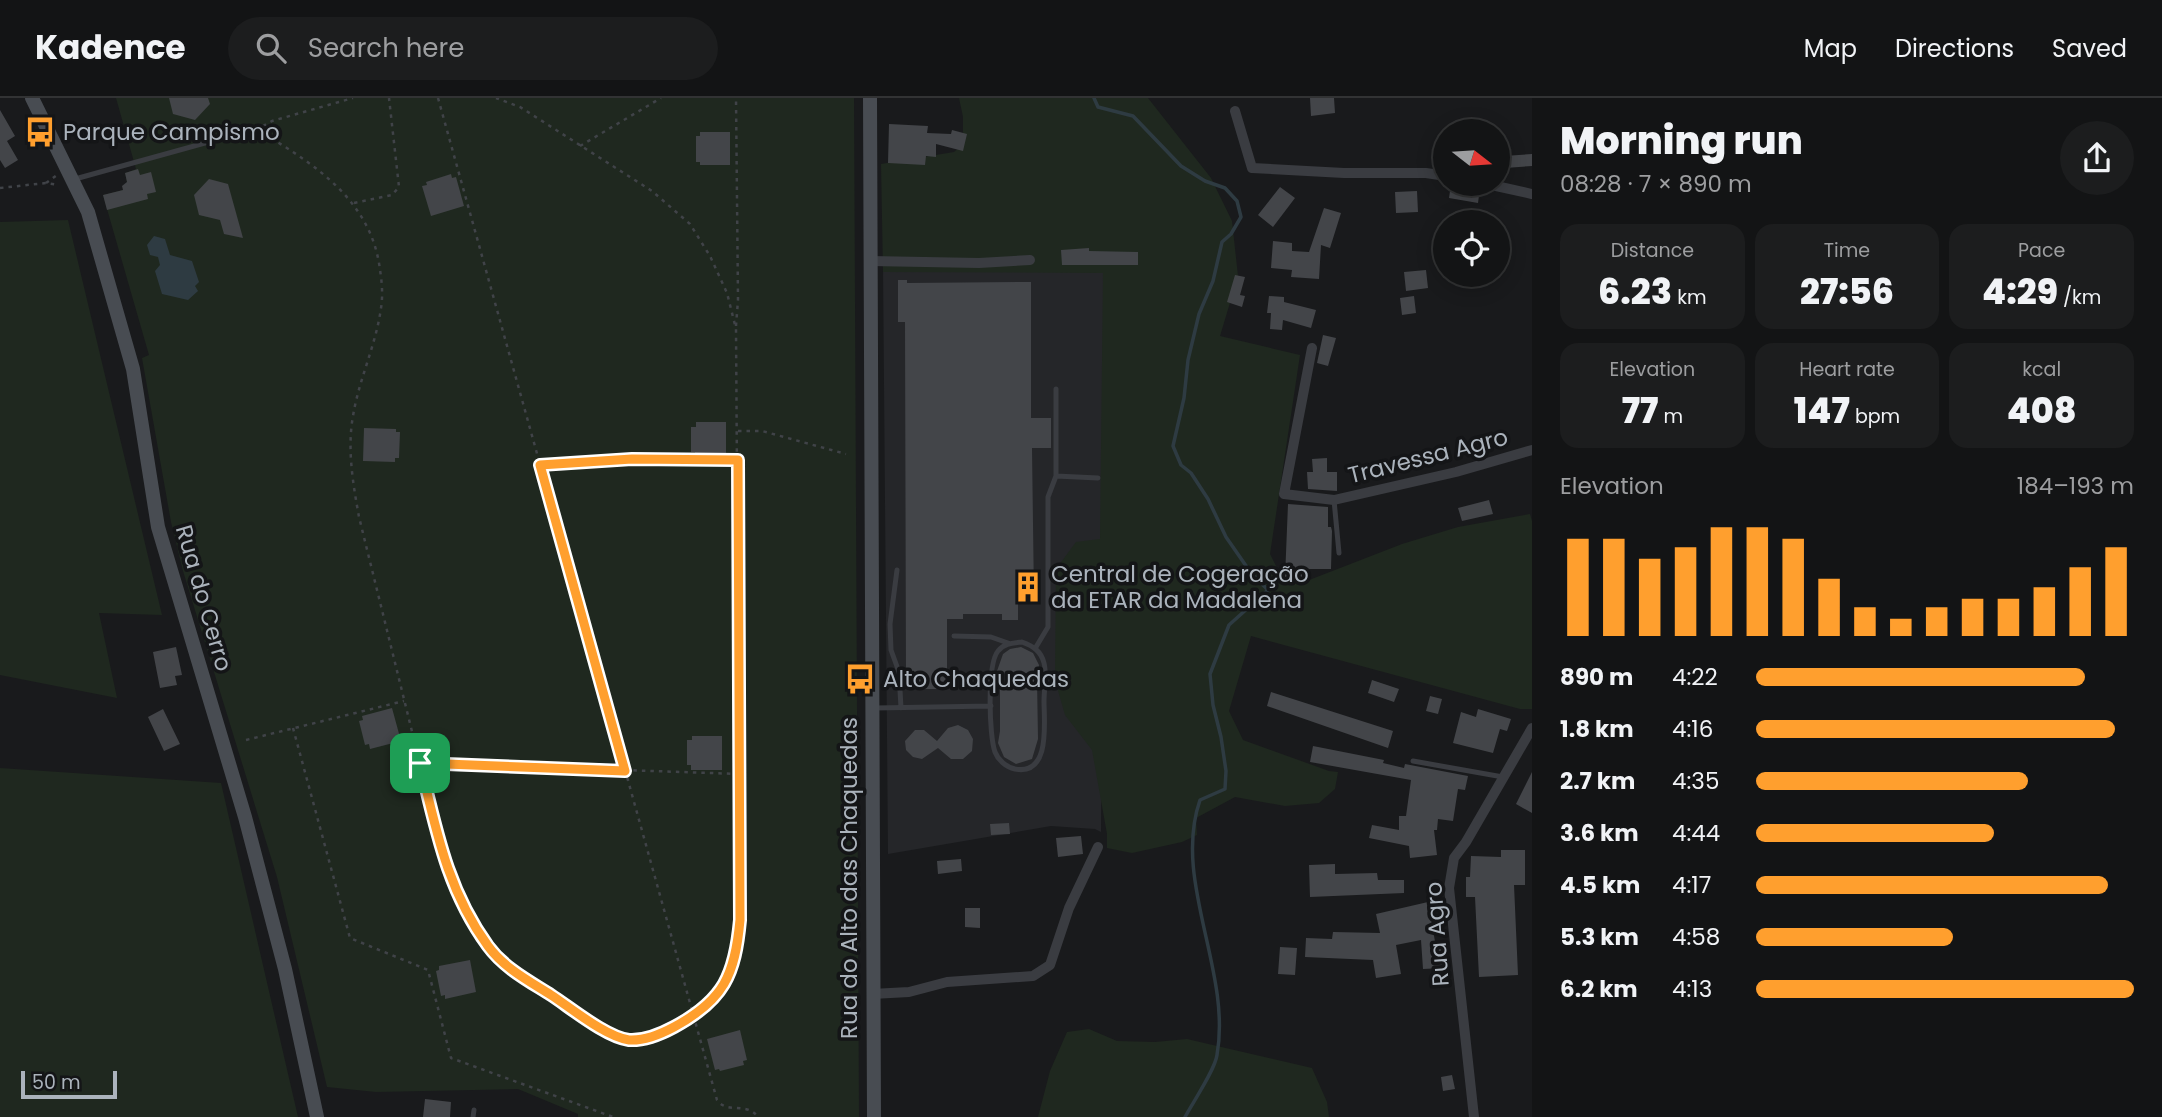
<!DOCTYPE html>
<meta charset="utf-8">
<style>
:root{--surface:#131415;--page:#1c1d1e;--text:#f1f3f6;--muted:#9d9ea0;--line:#323334;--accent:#ff9f2e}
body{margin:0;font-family:Poppins,sans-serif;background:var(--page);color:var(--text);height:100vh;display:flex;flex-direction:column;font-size:26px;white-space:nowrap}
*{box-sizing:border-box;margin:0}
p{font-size:23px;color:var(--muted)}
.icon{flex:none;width:38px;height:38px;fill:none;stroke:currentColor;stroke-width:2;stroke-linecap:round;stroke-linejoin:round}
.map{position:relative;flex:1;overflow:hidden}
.side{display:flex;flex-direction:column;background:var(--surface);width:630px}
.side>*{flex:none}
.needle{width:46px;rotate:107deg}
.buttons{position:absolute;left:1433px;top:21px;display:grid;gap:14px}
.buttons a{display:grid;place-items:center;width:77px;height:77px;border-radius:50%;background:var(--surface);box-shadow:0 4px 18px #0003,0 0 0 2px var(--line);font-size:35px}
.scale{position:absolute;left:21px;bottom:18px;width:96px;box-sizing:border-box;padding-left:7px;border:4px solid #abb3bc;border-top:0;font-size:19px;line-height:24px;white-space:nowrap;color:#abb3bc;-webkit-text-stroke:5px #141517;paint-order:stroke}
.pin{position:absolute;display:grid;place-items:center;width:60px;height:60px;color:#fff;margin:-30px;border-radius:14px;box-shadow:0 4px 10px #0006}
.round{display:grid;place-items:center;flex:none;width:74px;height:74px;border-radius:37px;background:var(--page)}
.overview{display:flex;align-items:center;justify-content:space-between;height:119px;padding:0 28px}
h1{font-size:38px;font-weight:800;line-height:52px}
.metrics{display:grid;grid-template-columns:repeat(3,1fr);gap:10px;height:119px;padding:7px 28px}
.metrics div{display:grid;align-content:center;border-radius:18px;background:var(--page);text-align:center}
.metrics b{font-size:35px;font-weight:800}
.metrics small{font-size:19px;font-weight:400}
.metrics p{font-size:19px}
.chart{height:196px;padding:14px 28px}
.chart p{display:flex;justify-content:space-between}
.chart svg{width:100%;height:126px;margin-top:7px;stroke:var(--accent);stroke-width:6}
ul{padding:0 28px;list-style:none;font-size:23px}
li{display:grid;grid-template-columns:112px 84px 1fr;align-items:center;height:52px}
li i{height:18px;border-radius:9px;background:var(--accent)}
header{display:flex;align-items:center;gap:42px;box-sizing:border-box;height:98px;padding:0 35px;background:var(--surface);border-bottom:2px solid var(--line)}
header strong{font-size:33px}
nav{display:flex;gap:38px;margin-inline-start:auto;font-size:24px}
.search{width:490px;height:63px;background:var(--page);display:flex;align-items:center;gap:18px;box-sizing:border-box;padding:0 24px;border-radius:38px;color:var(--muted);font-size:26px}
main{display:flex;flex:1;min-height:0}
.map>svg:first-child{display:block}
.built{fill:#252629}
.green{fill:#1f281f}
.water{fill:#2e3b42}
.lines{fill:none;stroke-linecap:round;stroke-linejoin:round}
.stream{stroke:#2e3b42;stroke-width:3.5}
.building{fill:#434549}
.path{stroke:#404348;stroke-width:2.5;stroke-dasharray:3.5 5;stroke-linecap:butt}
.lane{stroke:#3a3c41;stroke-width:5}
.street{stroke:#3a3c41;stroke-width:10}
.secondary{stroke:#484c52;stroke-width:14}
.route-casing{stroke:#fff;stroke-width:14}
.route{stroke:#ff9f2e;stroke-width:9}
.labels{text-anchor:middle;stroke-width:7;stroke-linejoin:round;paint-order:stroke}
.poi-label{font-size:23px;fill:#abb3bc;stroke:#141517;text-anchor:start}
.street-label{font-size:23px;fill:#abb3bc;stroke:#141517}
</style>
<header>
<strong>Kadence</strong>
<div class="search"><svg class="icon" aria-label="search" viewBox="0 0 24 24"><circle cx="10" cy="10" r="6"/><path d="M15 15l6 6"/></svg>Search here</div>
<nav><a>Map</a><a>Directions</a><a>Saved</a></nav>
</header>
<main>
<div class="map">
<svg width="1532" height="1019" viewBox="0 0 1532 1019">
<rect width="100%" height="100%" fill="#191a1c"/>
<path class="built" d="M 883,168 L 1105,169 L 1101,734 L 1095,731 L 1051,728 L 888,756 Z"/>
<path class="green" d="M 116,0 L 854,0 L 859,1019 L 578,1019 L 578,1016 L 518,991 L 376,994 L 327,989 L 277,779 L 183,473 L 171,424 L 142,260 L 149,257 L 103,97 L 123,92 L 127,84 L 125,75 L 136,71 Z
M 959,0 L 1148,0 L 1211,80 L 1232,123 L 1238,178 L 1220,238 L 1300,257 L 1270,456 L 1281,478 L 1304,484 L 1402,446 L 1458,429 L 1530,416 L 1532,423 L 1532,611 L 1520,611 L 1251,538 L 1229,613 L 1243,642 L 1329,673 L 1338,674 L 1335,691 L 1319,705 L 1285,708 L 1235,699 L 1196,720 L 1197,737 L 1182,744 L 1132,755 L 1107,750 L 1107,736 L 1092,652 L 1065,617 L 1055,582 L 1056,471 L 1076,444 L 1100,441 L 1103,175 L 883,174 L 881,66 L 954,54 L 963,46 L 963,19 Z
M 68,122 L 162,517 L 99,515 L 117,600 L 0,577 L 0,124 Z
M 0,670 L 221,685 L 298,1019 L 0,1019 Z
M 1089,931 L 1117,943 L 1155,944 L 1187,941 L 1312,970 L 1327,1004 L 1329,1019 L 1038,1019 L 1050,973 L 1067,934 Z"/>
<path class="water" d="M 154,138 L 165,141 L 170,157 L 192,163 L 199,184 L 195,188 L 198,193 L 188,202 L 162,196 L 155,173 L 160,167 L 158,159 L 150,157 L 147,147 Z"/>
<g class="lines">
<path class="stream" d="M 1094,0 L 1098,9 L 1133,18 L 1181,68 L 1205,83 L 1225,90 L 1237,103 L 1241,119 L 1231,136 L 1222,144 L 1213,183 L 1199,216 L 1188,262 L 1184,300 L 1173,348 L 1181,367 L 1191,375 L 1208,401 L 1226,439 L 1251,475 L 1268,492 L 1229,527 L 1210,576 L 1213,607 L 1221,639 L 1226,673 L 1225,691 L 1200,702 C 1172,783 1232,873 1217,957 C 1215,972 1193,1004 1185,1019"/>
</g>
<path class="building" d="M 169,0 L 208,0 L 210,6 L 195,22 L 173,16 Z
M 1310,0 L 1334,0 L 1335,15 L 1311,18 Z
M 0,12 L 15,38 L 7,43 L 18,62 L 5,70 L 0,62 Z
M 889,26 L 928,28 L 927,35 L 951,36 L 952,32 L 967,36 L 963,53 L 936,46 L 936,59 L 926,58 L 925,67 L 888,65 Z
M 700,34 L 730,34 L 730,67 L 700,67 L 700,64 L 696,64 L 696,38 L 700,38 Z
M 1532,56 L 1532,68 L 1505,70 L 1504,58 Z
M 138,71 L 140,77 L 151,74 L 156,94 L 147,96 L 148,101 L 107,112 L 103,97 L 123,92 L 122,88 L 127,84 L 125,75 Z
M 451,76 L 452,80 L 456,79 L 464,108 L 431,118 L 422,88 L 427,87 L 426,84 Z
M 209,81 L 228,86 L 243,140 L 224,136 L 220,122 L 199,117 L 194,97 Z
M 1451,86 L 1480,90 L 1478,105 L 1449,100 Z
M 1280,89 L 1295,100 L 1273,129 L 1258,117 Z
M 1417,93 L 1418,114 L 1396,115 L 1395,94 Z
M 1324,110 L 1341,115 L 1330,150 L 1321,147 L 1319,181 L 1291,179 L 1292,172 L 1271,170 L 1273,143 L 1292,145 L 1292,153 L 1309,154 Z
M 1089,150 L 1089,153 L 1138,154 L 1138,167 L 1062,167 L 1061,152 Z
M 1426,172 L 1428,190 L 1406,193 L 1404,174 Z
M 1235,177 L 1245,179 L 1240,197 L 1245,198 L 1242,209 L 1227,204 Z
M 898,182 L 907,182 L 907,185 L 1031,184 L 1031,320 L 1051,320 L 1051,350 L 1032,350 L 1034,500 L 1018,500 L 1018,522 L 1002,522 L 1002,516 L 963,516 L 963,521 L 947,521 L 947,591 L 918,591 L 918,586 L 906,586 L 905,224 L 898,224 Z
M 1269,198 L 1284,199 L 1284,204 L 1316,212 L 1311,230 L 1283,222 L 1282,232 L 1270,231 L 1271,215 L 1267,215 Z
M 1414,198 L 1416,215 L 1402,217 L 1400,200 Z
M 1323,237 L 1336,240 L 1328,268 L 1317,265 Z
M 696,324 L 726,324 L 726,358 L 695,358 L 695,354 L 691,354 L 691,329 L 696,329 Z
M 364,330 L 396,331 L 396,334 L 400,334 L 399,360 L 395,360 L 395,364 L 363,363 Z
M 1327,360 L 1327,374 L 1337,374 L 1337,393 L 1308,391 L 1307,374 L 1313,374 L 1312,361 Z
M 1489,402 L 1493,416 L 1462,423 L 1458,410 Z
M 1288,406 L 1328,409 L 1328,429 L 1331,429 L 1332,433 L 1331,471 L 1302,471 L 1302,480 L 1285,480 Z
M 176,549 L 182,577 L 175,578 L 177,587 L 160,590 L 153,554 Z
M 1021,549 L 1033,555 L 1039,567 L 1037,581 L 1038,641 L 1032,661 L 1016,666 L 1004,659 L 998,645 L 1000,633 L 1000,582 L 997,573 L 1003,556 L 1010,551 Z
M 1372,582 L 1399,591 L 1394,604 L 1368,595 Z
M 1271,594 L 1393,633 L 1388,650 L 1267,608 Z
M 1430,598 L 1442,601 L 1438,616 L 1426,613 Z
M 392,610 L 401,643 L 370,651 L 369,646 L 365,647 L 359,623 L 363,622 L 362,618 Z
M 163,611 L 180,646 L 164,653 L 148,619 Z
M 1478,611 L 1511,621 L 1507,633 L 1500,631 L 1493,655 L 1453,645 L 1461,614 L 1476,619 Z
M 958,627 L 968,632 L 973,641 L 972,653 L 963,661 L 951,661 L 938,650 L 922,661 L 913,659 L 906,652 L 905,643 L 915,632 L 924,632 L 937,643 L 948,630 Z
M 692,638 L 722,638 L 722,672 L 691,672 L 691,667 L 687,667 L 687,642 L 692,642 Z
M 1313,648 L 1384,662 L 1383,665 L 1404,670 L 1405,666 L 1468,678 L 1465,692 L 1458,691 L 1453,723 L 1438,721 L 1437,732 L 1434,732 L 1437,757 L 1410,760 L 1409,748 L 1369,740 L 1372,727 L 1399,732 L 1399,718 L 1406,718 L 1411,682 L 1310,664 Z
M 1532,674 L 1532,715 L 1516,706 Z
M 1009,725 L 1010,736 L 991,737 L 990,726 Z
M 1081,738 L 1083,756 L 1058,759 L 1056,740 Z
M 1501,752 L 1525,752 L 1525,787 L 1514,787 L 1518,877 L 1479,879 L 1475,799 L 1466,799 L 1466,779 L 1470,779 L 1471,758 L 1501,759 Z
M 961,761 L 962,773 L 938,776 L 937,763 Z
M 1335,766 L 1335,776 L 1377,775 L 1378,782 L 1404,782 L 1404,795 L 1310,799 L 1309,767 Z
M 1428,804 L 1436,849 L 1442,849 L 1443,870 L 1423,871 L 1421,842 L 1396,847 L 1401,876 L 1376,880 L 1373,862 L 1305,859 L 1306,840 L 1332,841 L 1333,834 L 1380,835 L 1376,816 Z
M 965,810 L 980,810 L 980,830 L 965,829 Z
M 1280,849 L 1297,850 L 1295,877 L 1278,876 Z
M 470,862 L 476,894 L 445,901 L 445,897 L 441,898 L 436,873 L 439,872 L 439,868 Z
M 740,932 L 747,962 L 743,963 L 744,967 L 720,973 L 719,971 L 715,972 L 707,941 Z
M 1452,977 L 1455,991 L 1443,993 L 1441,979 Z
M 425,1001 L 451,1004 L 450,1019 L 423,1019 Z"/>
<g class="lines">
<path class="path" d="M 438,0 L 717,1002 C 728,1017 746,1003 758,1019
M 263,28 L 272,23 L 353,0
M 264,36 C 318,68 372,105 380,172 C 382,184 383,198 381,210 C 376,247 359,281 353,318 C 347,351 353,386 359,419 L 445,767 C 460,803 476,840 506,867 C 526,885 554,899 577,914 C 592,924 610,939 628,942 C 650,945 670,931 688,921 C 728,900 736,864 740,822 L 736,231 L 727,195 L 710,158 L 690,126 L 652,93 L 520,9 L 496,0
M 580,48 L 661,0
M 46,85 L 57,77
M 0,90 L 46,85 L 59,87
M 354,105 L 392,97 L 399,89 L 389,0
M 736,228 L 738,202 L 736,0
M 738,333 L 762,333 L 846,356
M 540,367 L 632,361 L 738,362
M 293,630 L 350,840 L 428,872 L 451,960 L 613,1019
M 246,642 L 404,603
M 421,665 L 739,676"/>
<path class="lane" d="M 75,81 L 256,31
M 1056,378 L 1098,380
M 1334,402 L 1339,455
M 897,472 L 890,526 L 891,552 L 899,574 L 901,610
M 954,538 L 991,539 L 1008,545
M 1022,544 C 1033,548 1041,553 1044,565 C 1047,576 1044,592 1044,603 C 1044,624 1051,678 1015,671 C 1006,669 998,662 995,654 C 989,638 987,566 998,553 C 1004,545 1013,545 1022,544 Z
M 1036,549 L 1048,529 L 1048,399 L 1056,378 L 1056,291
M 875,610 L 991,608
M 1413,663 L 1503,679
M 473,1019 L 474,1012"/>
<path class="street" d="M 1235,13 L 1252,70 L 1344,75 L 1426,75 L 1446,78
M 1487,86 L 1532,96
M 870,163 L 979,165 L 1030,162
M 1312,250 L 1284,396 L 1334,402 L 1456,374 L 1532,352
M 872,896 L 909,894 L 947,884 L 1033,878 L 1050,867 L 1069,810 L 1098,749
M 1474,1019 L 1449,790 L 1454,760 L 1466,744 L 1532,630"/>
<path class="secondary" d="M 32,0 L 88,114 L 133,271 L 158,429 L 245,719 L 285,871 L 317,1019
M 870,0 L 874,1019"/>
</g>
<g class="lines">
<g class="route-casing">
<path id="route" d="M 632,361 L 738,362 L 740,822 C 735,877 724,902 674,929 C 661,936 645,943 629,942 C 606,939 571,910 551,897 C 529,883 504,870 488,848 C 447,792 436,731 420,665 L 625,673 L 540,367 Z"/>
</g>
<use href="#route" class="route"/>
</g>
<defs>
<g id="bus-bare" transform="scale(2.415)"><path d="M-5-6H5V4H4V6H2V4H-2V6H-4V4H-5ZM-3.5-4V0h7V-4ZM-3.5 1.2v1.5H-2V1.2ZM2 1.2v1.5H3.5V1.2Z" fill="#ff9f2e" stroke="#141517" stroke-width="2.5" paint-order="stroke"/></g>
<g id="building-bare" transform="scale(2.415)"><path d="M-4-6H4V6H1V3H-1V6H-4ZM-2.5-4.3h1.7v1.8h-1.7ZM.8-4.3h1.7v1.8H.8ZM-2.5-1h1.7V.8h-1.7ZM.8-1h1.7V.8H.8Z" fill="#ff9f2e" stroke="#141517" stroke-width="2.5" paint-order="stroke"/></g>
</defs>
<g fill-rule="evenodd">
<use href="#bus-bare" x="40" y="34"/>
<use href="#building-bare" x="1028" y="489"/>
<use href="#bus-bare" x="860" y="581"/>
</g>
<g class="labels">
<g class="poi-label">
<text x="63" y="42">Parque Campismo</text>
<text x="1051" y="484">Central de Cogeração<tspan x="1051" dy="26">da ETAR da Madalena</tspan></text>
<text x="883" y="589">Alto Chaquedas</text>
</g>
<g class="street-label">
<text transform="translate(1428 358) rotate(-14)" y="8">Travessa Agro</text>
<text transform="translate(204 500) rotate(74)" y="8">Rua do Cerro</text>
<text transform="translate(849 780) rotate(-90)" y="8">Rua do Alto das Chaquedas</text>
<text transform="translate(1437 836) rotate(-94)" y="8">Rua Agro</text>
</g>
</g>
</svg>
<div class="buttons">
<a><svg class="needle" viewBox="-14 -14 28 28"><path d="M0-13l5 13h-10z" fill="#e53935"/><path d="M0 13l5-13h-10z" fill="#9d9ea0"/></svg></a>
<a><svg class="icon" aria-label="locate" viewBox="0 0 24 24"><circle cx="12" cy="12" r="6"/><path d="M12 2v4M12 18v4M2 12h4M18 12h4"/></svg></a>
</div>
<div class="scale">50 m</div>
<div class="pin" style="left:420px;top:665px;background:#1e9e55"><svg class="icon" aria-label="arrive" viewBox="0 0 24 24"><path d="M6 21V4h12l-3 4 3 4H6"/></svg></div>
</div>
<section class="side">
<div class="overview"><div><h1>Morning run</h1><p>08:28 · 7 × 890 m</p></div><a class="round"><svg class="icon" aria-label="share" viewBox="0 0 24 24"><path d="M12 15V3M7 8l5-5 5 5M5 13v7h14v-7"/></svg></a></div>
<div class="metrics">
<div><p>Distance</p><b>6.23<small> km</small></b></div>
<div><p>Time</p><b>27:56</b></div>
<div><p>Pace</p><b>4:29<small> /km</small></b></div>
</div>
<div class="metrics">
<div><p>Elevation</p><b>77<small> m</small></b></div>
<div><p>Heart rate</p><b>147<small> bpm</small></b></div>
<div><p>kcal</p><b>408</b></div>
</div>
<div class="chart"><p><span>Elevation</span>184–193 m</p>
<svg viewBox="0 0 160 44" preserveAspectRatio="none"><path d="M5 44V10M15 44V10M25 44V17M35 44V13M45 44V6M55 44V6M65 44V10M75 44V24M85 44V34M95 44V38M105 44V34M115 44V31M125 44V31M135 44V27M145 44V20M155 44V13"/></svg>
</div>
<ul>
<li><b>890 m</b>4:22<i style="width:87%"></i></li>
<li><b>1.8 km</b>4:16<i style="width:95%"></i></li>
<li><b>2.7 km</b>4:35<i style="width:72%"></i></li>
<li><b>3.6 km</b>4:44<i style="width:63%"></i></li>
<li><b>4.5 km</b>4:17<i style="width:93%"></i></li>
<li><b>5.3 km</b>4:58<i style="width:52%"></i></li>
<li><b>6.2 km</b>4:13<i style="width:100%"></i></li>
</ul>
</section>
</main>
